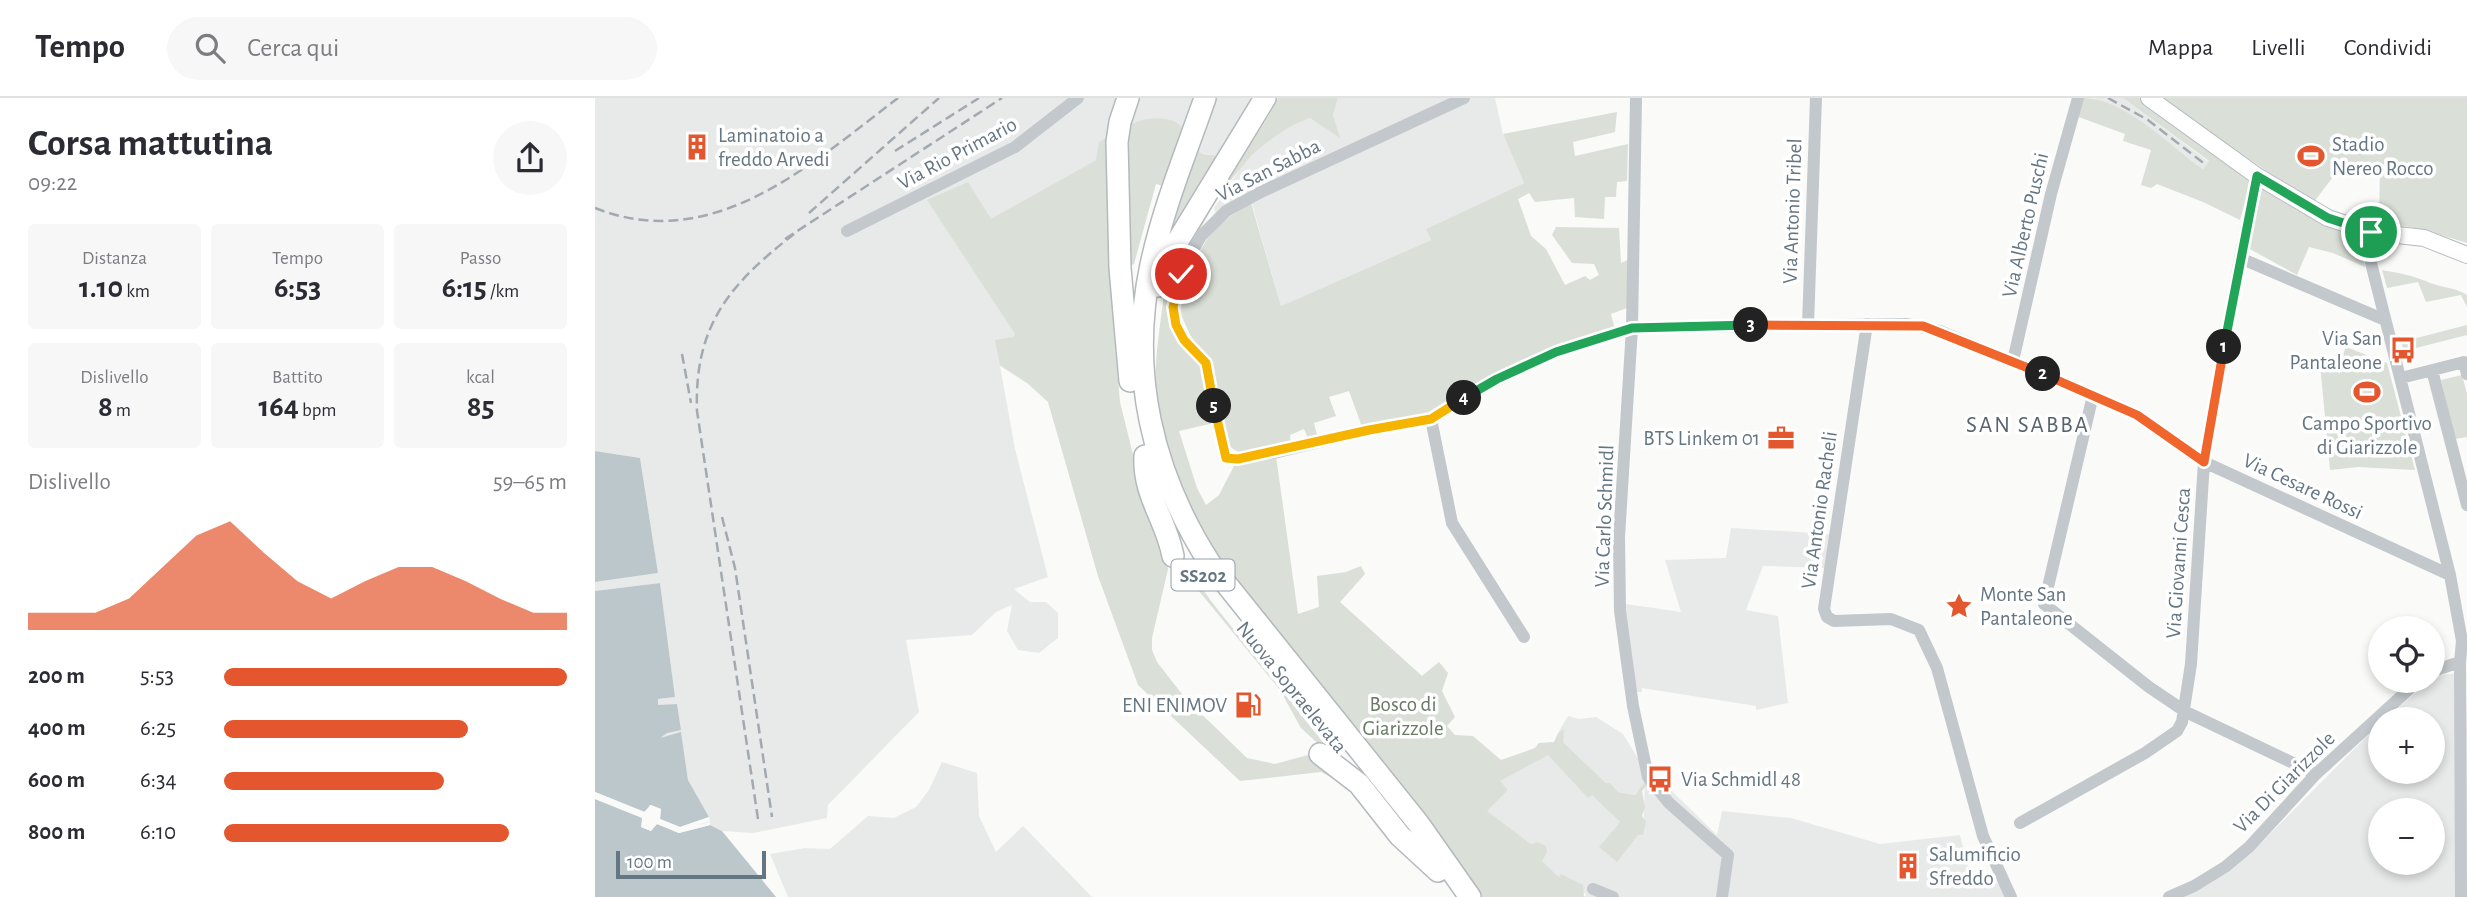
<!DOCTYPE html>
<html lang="it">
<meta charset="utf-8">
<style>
:root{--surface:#fff;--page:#f7f7f7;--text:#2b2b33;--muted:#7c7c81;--line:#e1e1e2;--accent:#e4572e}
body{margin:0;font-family:"Alegreya Sans",sans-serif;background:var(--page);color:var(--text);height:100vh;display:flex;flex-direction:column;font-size:26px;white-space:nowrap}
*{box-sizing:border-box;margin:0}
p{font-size:23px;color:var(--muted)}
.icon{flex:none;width:38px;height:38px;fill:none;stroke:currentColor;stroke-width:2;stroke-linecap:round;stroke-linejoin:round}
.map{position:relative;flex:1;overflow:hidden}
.side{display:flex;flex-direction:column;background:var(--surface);width:595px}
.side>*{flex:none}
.buttons{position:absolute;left:1773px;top:518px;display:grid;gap:14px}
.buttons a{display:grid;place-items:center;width:77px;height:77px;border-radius:50%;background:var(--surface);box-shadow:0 4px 10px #0003;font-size:35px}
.scale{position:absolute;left:21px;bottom:18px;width:150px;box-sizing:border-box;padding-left:7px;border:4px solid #657683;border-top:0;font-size:19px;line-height:24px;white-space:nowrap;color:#657683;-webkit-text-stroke:5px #fff;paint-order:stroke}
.pin{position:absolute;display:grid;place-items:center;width:60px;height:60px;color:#fff;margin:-30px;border:4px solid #fff;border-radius:50%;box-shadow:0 2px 7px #0007}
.km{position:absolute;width:35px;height:35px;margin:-18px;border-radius:50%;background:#222;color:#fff;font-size:19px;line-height:35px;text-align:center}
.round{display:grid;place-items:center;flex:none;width:74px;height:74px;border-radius:37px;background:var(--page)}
.head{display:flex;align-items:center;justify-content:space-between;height:119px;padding:0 28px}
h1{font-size:38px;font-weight:700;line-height:52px}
.stats{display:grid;grid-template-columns:repeat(3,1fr);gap:10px;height:119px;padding:7px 28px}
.stats div{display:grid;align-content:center;border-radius:7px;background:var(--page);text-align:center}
.stats b{font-size:30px;font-weight:700}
.stats small{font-size:19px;font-weight:400}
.stats p{font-size:19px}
.chart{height:196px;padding:14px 28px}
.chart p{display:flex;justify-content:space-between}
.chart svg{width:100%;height:126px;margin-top:7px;fill:var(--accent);opacity:.7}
ul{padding:0 28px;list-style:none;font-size:23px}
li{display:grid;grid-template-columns:112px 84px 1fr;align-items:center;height:52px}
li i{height:18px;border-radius:9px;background:var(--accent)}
header{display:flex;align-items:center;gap:42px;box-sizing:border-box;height:98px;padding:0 35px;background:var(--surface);border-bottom:2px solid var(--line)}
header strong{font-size:33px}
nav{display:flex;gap:38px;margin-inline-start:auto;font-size:24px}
.search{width:490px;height:63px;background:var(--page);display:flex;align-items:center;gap:18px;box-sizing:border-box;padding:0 24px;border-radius:38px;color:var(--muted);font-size:26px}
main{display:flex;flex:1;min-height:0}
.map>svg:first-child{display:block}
.built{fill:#e8e9e9;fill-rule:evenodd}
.green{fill:#dadfd7}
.water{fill:#bbc7cb}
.pier{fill:#fafaf8}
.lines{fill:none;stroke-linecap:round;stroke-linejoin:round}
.secondary-casing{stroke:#b3babf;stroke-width:18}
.highway-casing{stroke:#b4b9bd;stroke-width:24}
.street{stroke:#c3c8cc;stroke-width:12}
.secondary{stroke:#fff;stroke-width:16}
.highway{stroke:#fff;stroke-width:21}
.rail{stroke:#a2aab0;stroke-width:2.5;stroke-dasharray:10 5;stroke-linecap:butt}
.split-1-casing{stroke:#fff;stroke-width:14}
.split-2-casing{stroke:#fff;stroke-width:14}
.split-3-casing{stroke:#fff;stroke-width:14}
.split-4-casing{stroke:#fff;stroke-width:14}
.split-5-casing{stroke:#fff;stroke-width:14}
.split-6-casing{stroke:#fff;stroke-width:14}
.split-1{stroke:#22a559;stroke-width:9}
.split-2{stroke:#f0652b;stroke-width:9}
.split-3{stroke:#f0652b;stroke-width:9}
.split-4{stroke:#22a559;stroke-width:9}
.split-5{stroke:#f5b400;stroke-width:9}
.split-6{stroke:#f5b400;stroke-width:9}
.labels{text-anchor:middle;stroke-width:7;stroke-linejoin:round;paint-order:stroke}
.shield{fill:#fff;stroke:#939fa8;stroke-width:2}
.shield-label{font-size:19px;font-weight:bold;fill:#657683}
.poi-label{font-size:21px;fill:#657683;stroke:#fff;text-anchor:start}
.street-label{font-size:21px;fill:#657683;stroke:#fff}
.park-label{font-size:21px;fill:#687a64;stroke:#fff}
.neighbourhood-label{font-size:23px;letter-spacing:2px;fill:#57646e;stroke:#fff}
</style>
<header>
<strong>Tempo</strong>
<div class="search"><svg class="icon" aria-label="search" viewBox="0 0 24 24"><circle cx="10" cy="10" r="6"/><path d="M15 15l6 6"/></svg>Cerca qui</div>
<nav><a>Mappa</a><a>Livelli</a><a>Condividi</a></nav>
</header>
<main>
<section class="side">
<div class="head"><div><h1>Corsa mattutina</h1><p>09:22</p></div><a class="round"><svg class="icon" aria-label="share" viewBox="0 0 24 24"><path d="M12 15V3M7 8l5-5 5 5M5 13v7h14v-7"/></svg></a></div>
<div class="stats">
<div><p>Distanza</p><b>1.10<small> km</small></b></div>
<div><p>Tempo</p><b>6:53</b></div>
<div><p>Passo</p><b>6:15<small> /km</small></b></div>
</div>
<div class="stats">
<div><p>Dislivello</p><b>8<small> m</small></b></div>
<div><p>Battito</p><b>164<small> bpm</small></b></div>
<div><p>kcal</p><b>85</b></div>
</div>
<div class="chart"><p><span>Dislivello</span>59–65 m</p>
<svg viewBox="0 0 160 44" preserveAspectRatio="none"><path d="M0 44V38L10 38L20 38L30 33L40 22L50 11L60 6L70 17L80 27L90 33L100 27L110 22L120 22L130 27L140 33L150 38L160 38V44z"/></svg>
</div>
<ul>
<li><b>200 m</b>5:53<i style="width:100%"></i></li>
<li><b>400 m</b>6:25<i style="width:71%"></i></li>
<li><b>600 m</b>6:34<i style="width:64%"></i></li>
<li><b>800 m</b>6:10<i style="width:83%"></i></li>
</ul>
</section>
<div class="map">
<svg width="1872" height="799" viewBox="0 0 1872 799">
<rect width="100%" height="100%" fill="#fafaf8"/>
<path class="built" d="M 0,0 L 683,0 L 669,27 L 648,49 L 621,58 L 605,55 L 599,51 L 501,62 L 396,122 L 333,102 L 420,236 L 432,285 L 405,268 L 420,351 L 453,479 L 419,491 L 435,504 L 451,504 L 463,515 L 463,540 L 444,555 L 423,552 L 412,533 L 417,507 L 401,514 L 377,537 L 311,542 L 324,614 L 233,707 L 232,720 L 158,735 L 127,733 L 115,727 L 59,733 L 46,729 L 47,720 L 0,701 L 0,694 L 49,714 L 52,708 L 114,719 L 93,682 L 86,635 L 64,641 L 63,633 L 82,606 L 63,608 L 62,601 L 80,599 L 65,485 L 0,493 L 0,484 L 63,475 L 45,360 L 0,353 Z
M 743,0 L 900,0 L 908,36 L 929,85 L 831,131 L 836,142 L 686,208 L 657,106 L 624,126 L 619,110 L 646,69 L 677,39 L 694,27 L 715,20 L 744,39 L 738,17 Z
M 1498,0 L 1528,0 L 1614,64 L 1608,71 L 1545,24 Z
M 1136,430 L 1236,436 L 1231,470 L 1168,468 L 1151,512 L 1183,518 L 1193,605 L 1161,612 L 1161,608 L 1047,590 L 1047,594 L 1041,594 L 1031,527 L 1031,506 L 1086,514 L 1070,462 L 1131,460 Z
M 1869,574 L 1872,623 L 1872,799 L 1589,799 L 1665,746 L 1785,625 L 1785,674 L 1838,674 L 1838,621 L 1790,621 L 1840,578 ZM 1785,712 L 1838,712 L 1838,765 L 1785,765 Z
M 973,618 L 984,621 L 1001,619 L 1028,636 L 1042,659 L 1122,737 L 1127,713 L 1196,720 L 1285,746 L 1365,737 L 1374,772 L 1406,787 L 1412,799 L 989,799 L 991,796 L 964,779 L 947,763 L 942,744 L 936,746 L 891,713 L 913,692 L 904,683 L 953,656 L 993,699 L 997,696 L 1025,724 L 1005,749 L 1022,763 L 1043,736 L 1048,737 L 1050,683 L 1040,697 L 1023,694 L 1015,685 L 1011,685 L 968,644 L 968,632 L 963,635 Z
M 347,664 L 382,675 L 384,718 L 401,754 L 428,728 L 497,799 L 193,799 L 175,756 L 210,750 L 235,751 L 273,718 L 299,720 L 321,709 L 334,692 Z"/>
<path class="green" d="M 683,0 L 743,0 L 738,17 L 745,40 L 715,20 C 649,42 602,125 582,187 C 580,195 575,205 574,213 C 572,239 596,247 606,267 C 614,283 615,307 619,325 L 584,333 L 602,390 L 611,407 L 624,397 L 640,366 L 681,358 L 703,516 L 724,509 L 722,478 L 751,474 L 766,468 L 770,476 L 745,504 L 827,578 L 844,564 L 853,575 L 847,593 L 860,619 L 852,628 L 860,637 L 878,638 L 906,662 L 940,650 L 944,645 L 959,644 L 963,635 L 969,631 L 968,644 L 1011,685 L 1015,685 L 1023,694 L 1040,697 L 1050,683 L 1053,686 L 1047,693 L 1050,709 L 1047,718 L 1051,724 L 1048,737 L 1043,737 L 1022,764 L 1004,749 L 1025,724 L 997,697 L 993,700 L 953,657 L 905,683 L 913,692 L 892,713 L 936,746 L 942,744 L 951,748 L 952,754 L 947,763 L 964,779 L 966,776 L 988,787 L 989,799 L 884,799 C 839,723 781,656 724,588 C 656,505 578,417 562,307 C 557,272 565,231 569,196 C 571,181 567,164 568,149 C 569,130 575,110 579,91 L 561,86 L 539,166 L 534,168 L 518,117 L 520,248 L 525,304 L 548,397 L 574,467 L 557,540 L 557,552 L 562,564 L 590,600 L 652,660 L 680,666 L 713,657 L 728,662 L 754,689 L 726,674 L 645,683 L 543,587 L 503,478 L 453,304 L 432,285 L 405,267 L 400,242 L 419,239 L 420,236 L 332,102 L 373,84 L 396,121 L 501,62 L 504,44 C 527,31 548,15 575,22 C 594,27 591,45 602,53 C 609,58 621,58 628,56 C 661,45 668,29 683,0 Z
M 1489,0 C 1529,0 1576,49 1608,71 L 1614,63 L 1528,0 L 1545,0 L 1656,82 L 1645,122 L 1608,104 L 1562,86 L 1556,90 L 1546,87 L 1556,52 L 1528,43 L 1530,36 L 1481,18 Z
M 1565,0 L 1872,0 L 1872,145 L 1826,131 L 1784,124 L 1785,71 L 1745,70 L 1718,105 Z
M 1022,14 L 1020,34 L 978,44 L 980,58 L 1033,46 L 1032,83 L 1022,84 L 1021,99 L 1010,99 L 1009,121 L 980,119 L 979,100 L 940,104 L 934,95 L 923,101 L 936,138 L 951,151 L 970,187 L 990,178 L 995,182 L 1004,177 L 999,166 L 977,165 L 957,137 L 961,129 L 1024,130 L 1026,165 L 1035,161 L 1032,210 L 1016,216 L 1020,232 L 837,315 L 767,329 L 754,293 L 734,299 L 741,318 L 719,325 L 722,337 L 713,340 L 709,331 L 695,337 L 696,346 C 675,351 649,364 632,346 L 617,269 L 595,237 L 585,214 L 595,171 L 612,141 L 624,126 L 656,105 L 686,208 L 836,142 L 831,131 L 929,85 L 908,36 Z
M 1667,91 L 1764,141 L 1770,169 L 1738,155 L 1714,149 L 1702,177 L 1653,150 Z
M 1787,172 C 1804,175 1820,178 1835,185 C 1848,190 1860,189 1872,197 L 1872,209 L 1866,197 L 1831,204 L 1823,184 L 1792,190 Z
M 1872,227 L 1872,237 L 1809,253 L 1806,244 Z
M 1751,249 L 1792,265 L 1820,372 L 1763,369 L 1735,372 L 1725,266 L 1741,273 Z
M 1867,277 L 1872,296 L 1872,339 L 1860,341 L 1846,282 Z
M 586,460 L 616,503 L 746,667 L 706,630 L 685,592 L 599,487 L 586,467 Z"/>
<path class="water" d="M 0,353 L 45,360 L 63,475 L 0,484 Z
M 65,485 L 80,599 L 63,601 L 63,607 L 82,606 L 86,632 L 72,635 L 65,640 L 86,634 L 93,682 L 114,719 L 85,729 L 65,721 L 66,711 L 55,707 L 50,714 L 0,694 L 0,493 Z
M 0,701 L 48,720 L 46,729 L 56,733 L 62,726 L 84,735 L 115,727 L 127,733 L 181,799 L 0,799 Z"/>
<path class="pier" d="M 0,694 L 49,714 L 56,707 L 66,711 L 65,721 L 85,729 L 114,719 L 115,723 L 100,728 L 115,724 L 115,727 L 84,735 L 62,726 L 56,733 L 46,729 L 47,720 L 0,701 Z"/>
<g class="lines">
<g class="secondary-casing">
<path id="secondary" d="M 1554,0 L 1662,78 L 1733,120 L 1776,134 L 1829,140 L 1872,157"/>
</g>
<g class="highway-casing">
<path id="highway" d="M 533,0 L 525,24 L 522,44 L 525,170 L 535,283
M 610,0 C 591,55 568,110 556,167 C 533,274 557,376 616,467 L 823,725 L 875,799
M 563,188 L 584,141 L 670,0
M 550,358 C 548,397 571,421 578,458
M 725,656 L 764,686 L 805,738 L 843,773"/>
</g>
<path class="street" d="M 869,0 L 666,94 L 631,113 L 606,138 L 585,175 L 578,209 L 584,235 L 610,266 L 631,360 L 643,361 L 683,354 L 774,332 L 836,321 L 881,292 L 961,254 L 1037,230 L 1311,226 L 1345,233 L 1542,317 L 1609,364 L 1855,477
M 1041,0 L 1037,230 L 1024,439 L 1025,513 L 1038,608 L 1053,679 L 1074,705 L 1133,757 L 1127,799
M 252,133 L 420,49 L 483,0
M 1776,134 L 1774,157 L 1855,477 L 1867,543
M 1645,160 L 1790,222
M 1272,226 L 1229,511 L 1232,519 L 1239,523 L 1296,521 L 1324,532 L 1342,570 L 1388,738 L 1416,799
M 1213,227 L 1221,0
M 1418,263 L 1456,96 L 1483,0
M 1837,272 L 1872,407
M 1806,280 L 1869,264 L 1872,276
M 1498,297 L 1449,506 L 1554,589 L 1591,614 L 1721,676
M 836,321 L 857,425 L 929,539
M 1865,564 L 1866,799
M 1838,573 L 1865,564 L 1867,543 L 1872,542
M 1425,725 L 1550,655 L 1582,633 L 1587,624 L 1596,566 L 1609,364 L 1645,160 L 1662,78
M 998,791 L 1018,799
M 1574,799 L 1599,788 L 1630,769 L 1654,749 L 1721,676 L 1823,583"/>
<use href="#secondary" class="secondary"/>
<use href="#highway" class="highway"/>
<path class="rail" d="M 1513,0 L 1553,22 L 1611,67
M 300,53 L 384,0
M 0,110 C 118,157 216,66 303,0
M 214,115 L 344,0
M 190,141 L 407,0
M 87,256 L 96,305
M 127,419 L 140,470 L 177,719
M 163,721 L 102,313 C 99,227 135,186 199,136"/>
</g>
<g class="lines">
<g class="split-1-casing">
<path id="split-1" d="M 1629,249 L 1662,78 L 1733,120 L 1776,134"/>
</g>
<g class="split-2-casing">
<path id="split-2" d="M 1448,276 L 1542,317 L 1609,364 L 1629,249"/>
</g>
<g class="split-3-casing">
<path id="split-3" d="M 1156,227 L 1328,228 L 1448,276"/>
</g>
<g class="split-4-casing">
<path id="split-4" d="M 869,300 L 902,281 L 961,254 L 1037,230 L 1156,227"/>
</g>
<g class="split-5-casing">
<path id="split-5" d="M 619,308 L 631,360 L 643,361 L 774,332 L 836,321 L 869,300"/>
</g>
<g class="split-6-casing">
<path id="split-6" d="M 586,176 L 578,209 L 581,227 L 589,242 L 611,265 L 619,308"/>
</g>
<use href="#split-1" class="split-1"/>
<use href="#split-2" class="split-2"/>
<use href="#split-3" class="split-3"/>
<use href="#split-4" class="split-4"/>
<use href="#split-5" class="split-5"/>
<use href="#split-6" class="split-6"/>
</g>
<defs>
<g id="building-bare" transform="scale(2.1)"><path d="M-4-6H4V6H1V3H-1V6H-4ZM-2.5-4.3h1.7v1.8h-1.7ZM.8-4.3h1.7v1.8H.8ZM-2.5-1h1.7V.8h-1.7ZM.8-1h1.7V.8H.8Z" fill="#e4572e" stroke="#fff" stroke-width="2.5" paint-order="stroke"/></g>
<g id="stadium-bare" transform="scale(2.1)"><path d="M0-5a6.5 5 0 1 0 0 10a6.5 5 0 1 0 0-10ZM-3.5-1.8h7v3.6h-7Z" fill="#e4572e" stroke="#fff" stroke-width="2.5" paint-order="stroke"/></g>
<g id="bus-bare" transform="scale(2.1)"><path d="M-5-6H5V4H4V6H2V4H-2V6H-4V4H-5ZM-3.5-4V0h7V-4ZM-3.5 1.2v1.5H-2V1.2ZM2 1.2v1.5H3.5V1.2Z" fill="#e4572e" stroke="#fff" stroke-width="2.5" paint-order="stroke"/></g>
<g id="office-bare" transform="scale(2.1)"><path d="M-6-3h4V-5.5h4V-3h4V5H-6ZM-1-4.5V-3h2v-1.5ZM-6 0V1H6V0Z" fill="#e4572e" stroke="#fff" stroke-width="2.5" paint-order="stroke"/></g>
<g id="sight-bare" transform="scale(2.1)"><path d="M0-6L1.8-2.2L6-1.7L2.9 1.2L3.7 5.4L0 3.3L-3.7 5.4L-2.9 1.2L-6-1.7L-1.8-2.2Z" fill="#e4572e" stroke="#fff" stroke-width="2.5" paint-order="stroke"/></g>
<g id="fuel-bare" transform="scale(2.1)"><path d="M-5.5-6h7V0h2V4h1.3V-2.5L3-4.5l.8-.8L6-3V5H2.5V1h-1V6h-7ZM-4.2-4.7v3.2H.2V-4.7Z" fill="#e4572e" stroke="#fff" stroke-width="2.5" paint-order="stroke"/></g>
</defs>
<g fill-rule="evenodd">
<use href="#building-bare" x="102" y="49"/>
<use href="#stadium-bare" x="1716" y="58"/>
<use href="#bus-bare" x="1808" y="252"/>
<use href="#stadium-bare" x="1772" y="294"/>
<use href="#office-bare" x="1186" y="340"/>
<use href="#sight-bare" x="1364" y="508"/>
<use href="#fuel-bare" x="653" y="607"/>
<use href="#bus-bare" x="1065" y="681"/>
<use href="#building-bare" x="1313" y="768"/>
</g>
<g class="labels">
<rect class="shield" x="576.5" y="461.5" width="63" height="31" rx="5"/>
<g class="shield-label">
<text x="608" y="484">SS202</text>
</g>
<g class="poi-label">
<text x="123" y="44">Laminatoio a<tspan x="123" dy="24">freddo Arvedi</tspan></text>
<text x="1737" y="53">Stadio<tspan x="1737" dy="24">Nereo Rocco</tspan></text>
<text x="1787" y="247" text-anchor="end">Via San<tspan x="1787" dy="24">Pantaleone</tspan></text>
<text x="1772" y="332" text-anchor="middle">Campo Sportivo<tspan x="1772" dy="24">di Giarizzole</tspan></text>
<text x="1165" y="347" text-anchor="end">BTS Linkem 01</text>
<text x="1385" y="503">Monte San<tspan x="1385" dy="24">Pantaleone</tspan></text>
<text x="632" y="614" text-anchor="end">ENI ENIMOV</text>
<text x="1086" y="688">Via Schmidl 48</text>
<text x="1334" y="763">Salumificio<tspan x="1334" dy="24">Sfreddo</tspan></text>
</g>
<g class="street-label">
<text transform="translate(362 55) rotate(-28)" y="7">Via Rio Primario</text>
<text transform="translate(673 72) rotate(-27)" y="7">Via San Sabba</text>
<text transform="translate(1197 113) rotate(-88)" y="7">Via Antonio Tribel</text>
<text transform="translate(1430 127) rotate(-77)" y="7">Via Alberto Puschi</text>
<text transform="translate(1708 388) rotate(25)" y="7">Via Cesare Rossi</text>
<text transform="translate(1224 412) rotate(-82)" y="7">Via Antonio Racheli</text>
<text transform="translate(1009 418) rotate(-88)" y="7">Via Carlo Schmidl</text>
<text transform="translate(1583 465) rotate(-86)" y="7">Via Giovanni Cesca</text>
<text transform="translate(697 589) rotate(51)" y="7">Nuova Sopraelevata</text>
<text transform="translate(1689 684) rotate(-45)" y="7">Via Di Giarizzole</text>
</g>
<g class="park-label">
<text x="808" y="613">Bosco di<tspan x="808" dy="24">Giarizzole</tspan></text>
</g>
<g class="neighbourhood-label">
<text x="1433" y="334">SAN SABBA</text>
</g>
</g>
</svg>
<div class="buttons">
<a><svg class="icon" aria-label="locate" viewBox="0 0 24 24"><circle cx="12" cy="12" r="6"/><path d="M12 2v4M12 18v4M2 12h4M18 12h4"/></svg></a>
<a>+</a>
<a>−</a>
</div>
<div class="scale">100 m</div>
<div class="pin" style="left:1776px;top:134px;background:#1e9e55"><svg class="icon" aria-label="arrive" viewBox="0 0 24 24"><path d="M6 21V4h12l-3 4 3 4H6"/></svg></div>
<div class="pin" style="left:586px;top:176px;background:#d93025"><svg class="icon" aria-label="check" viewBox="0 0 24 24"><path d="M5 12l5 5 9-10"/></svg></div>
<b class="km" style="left:1629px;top:249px">1</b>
<b class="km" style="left:1448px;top:276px">2</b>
<b class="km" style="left:1156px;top:227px">3</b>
<b class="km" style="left:869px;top:300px">4</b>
<b class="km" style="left:619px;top:308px">5</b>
</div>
</main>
